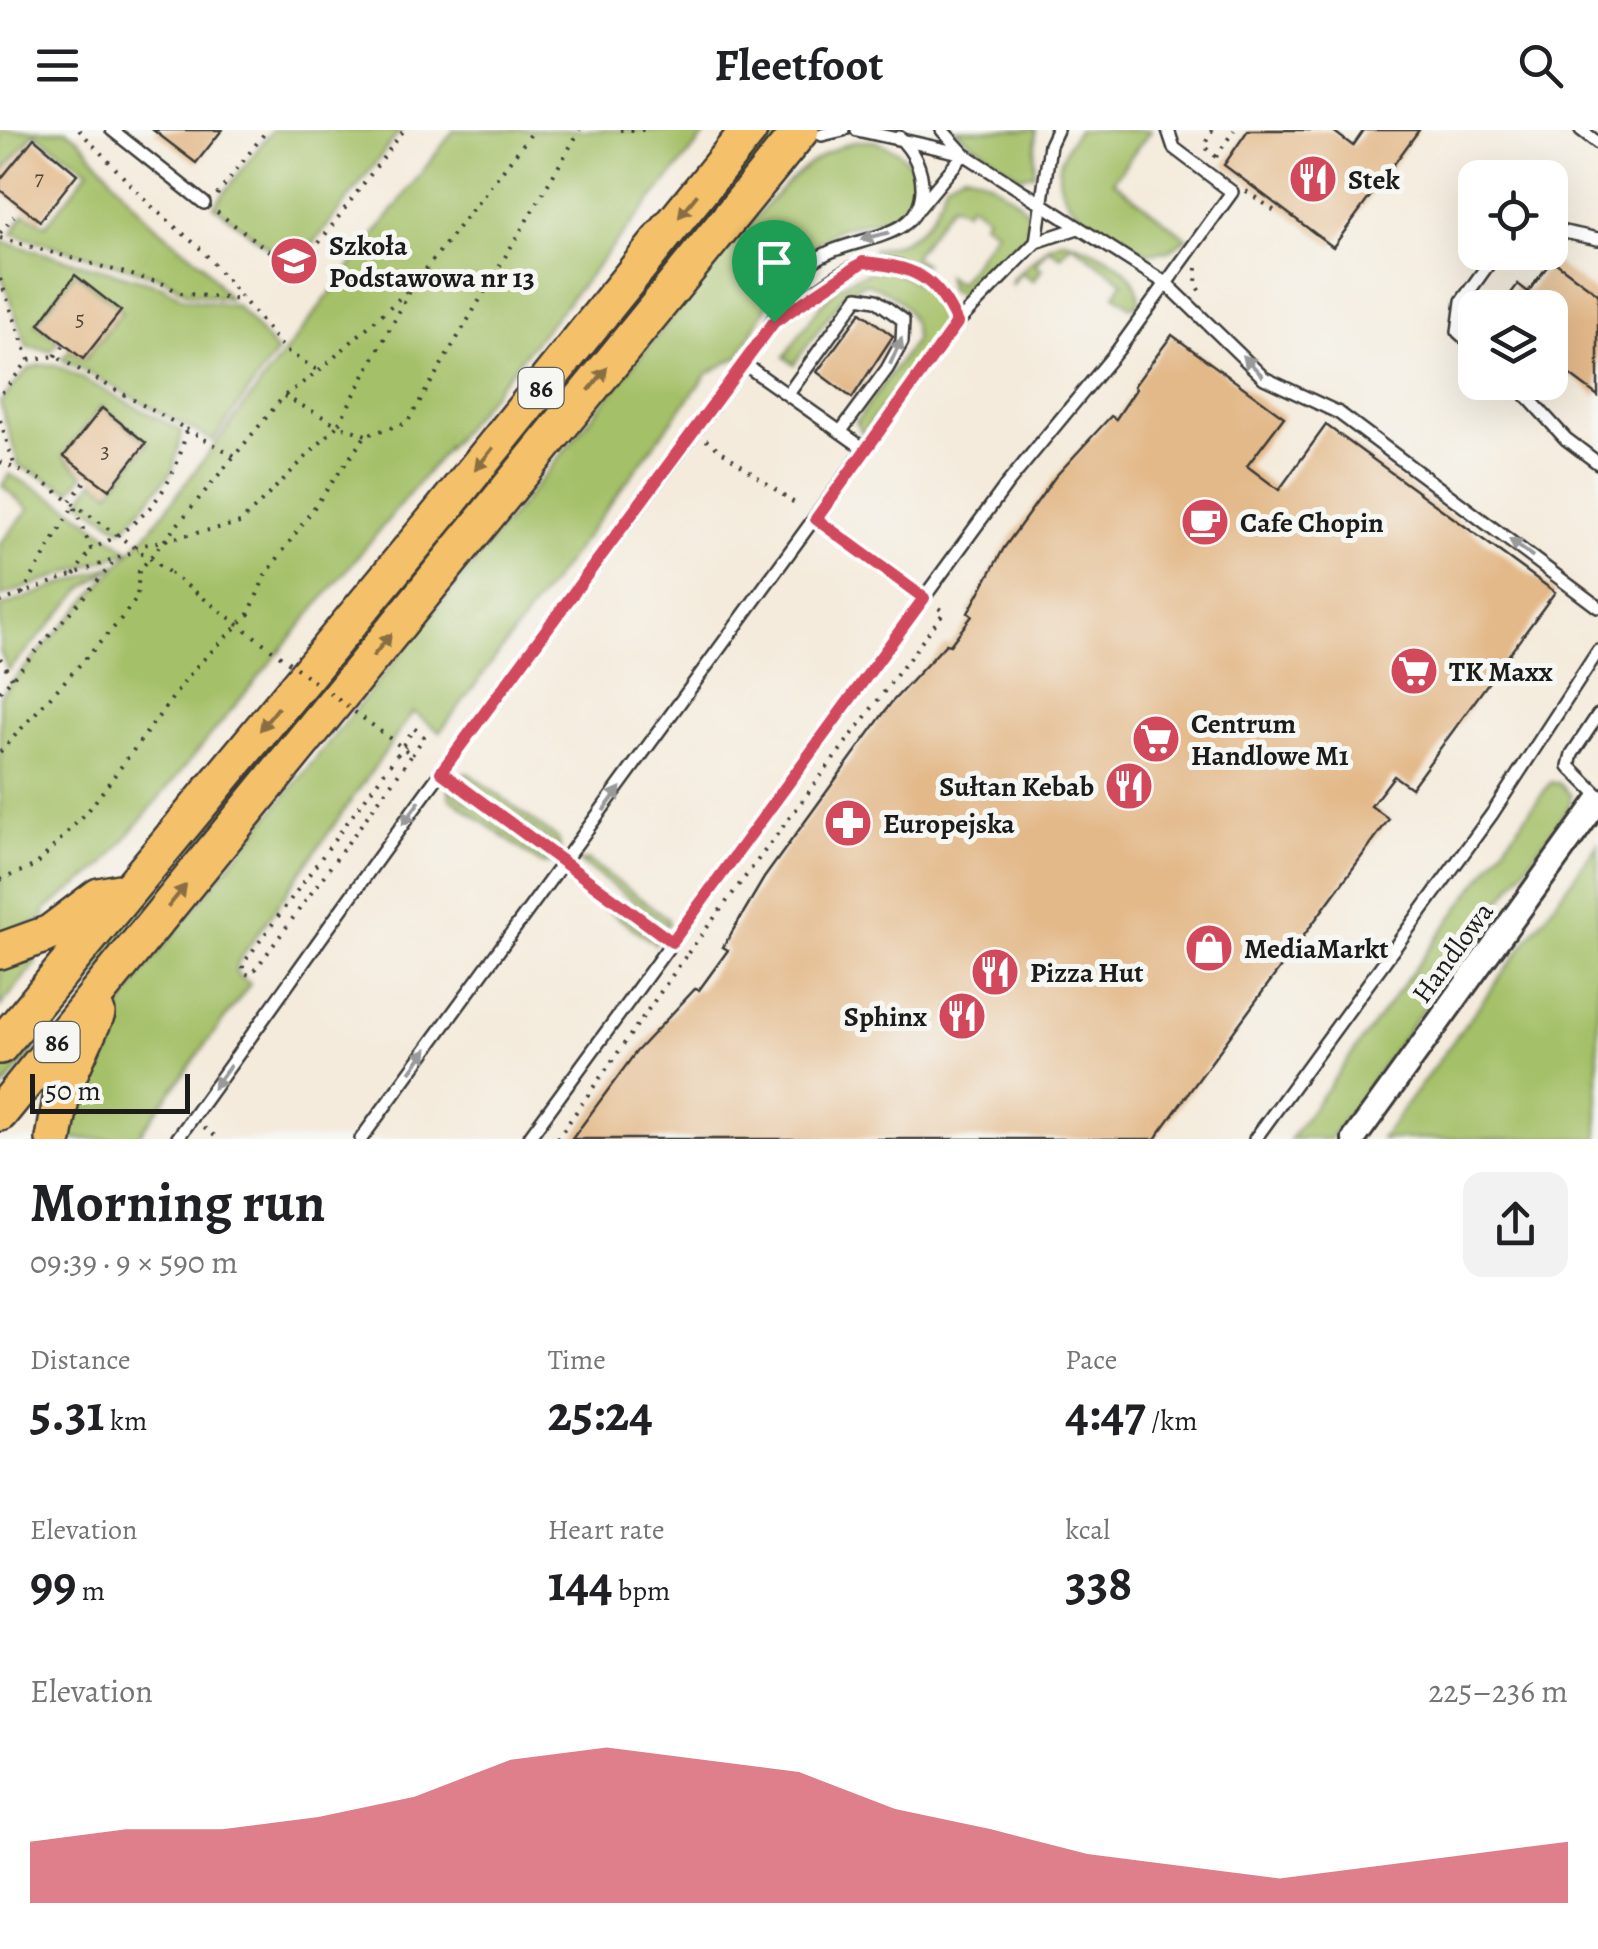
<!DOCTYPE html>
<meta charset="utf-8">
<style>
:root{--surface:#fff;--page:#f2f2f2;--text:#202124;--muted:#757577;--accent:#d1495b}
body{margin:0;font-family:Alegreya,serif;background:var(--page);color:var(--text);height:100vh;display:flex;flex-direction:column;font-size:38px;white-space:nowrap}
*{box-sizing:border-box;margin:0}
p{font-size:32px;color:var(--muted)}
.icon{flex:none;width:55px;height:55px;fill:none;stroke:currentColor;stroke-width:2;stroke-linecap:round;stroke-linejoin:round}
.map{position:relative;height:1009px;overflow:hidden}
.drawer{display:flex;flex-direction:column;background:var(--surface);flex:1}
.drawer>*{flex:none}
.buttons{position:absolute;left:1458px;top:30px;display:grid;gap:20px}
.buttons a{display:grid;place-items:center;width:110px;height:110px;border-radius:20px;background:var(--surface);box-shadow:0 10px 40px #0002;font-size:50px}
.scale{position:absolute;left:30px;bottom:25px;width:160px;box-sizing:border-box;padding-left:10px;border:5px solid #1c1c1c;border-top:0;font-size:28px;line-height:35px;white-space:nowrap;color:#1c1c1c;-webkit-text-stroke:8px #f6f6f2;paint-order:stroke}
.pin{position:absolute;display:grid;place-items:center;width:85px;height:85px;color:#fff;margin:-102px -42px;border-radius:50% 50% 50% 0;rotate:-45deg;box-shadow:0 0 10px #0007}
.pin .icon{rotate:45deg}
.round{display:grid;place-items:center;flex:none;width:105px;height:105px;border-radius:20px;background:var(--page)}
.head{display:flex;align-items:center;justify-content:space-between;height:170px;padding:0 30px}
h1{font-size:55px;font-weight:700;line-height:75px}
.stats{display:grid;grid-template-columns:repeat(3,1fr);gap:15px;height:170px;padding:10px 30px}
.stats div{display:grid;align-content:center}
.stats b{font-size:50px;font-weight:700}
.stats small{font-size:28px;font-weight:400}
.stats p{font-size:28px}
.chart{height:280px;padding:20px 30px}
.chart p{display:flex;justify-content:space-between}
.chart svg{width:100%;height:180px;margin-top:10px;fill:var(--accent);opacity:.7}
header{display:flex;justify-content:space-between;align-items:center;height:130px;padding:0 30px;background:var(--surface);font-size:45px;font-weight:700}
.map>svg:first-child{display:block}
.green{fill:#a4c067;stroke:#606e42;stroke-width:2.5}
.building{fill:#e3b98a}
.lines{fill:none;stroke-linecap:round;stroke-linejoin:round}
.lane-casing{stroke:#3c3b39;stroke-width:16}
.street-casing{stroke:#3c3b39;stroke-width:28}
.primary-casing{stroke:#3c3b39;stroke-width:40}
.path{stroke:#3c3b39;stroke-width:4;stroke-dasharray:2.5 8;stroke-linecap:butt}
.lane{stroke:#fff;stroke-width:11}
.street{stroke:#fff;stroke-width:22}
.primary{stroke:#f4c16a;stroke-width:35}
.path-bridge{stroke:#3c3b39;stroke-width:4;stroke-dasharray:2.5 8;stroke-linecap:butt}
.oneway{fill:#886e43}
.oneway2{fill:#999}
.route-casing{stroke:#fff;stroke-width:20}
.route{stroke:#d1495b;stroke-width:12}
.labels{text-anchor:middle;stroke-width:10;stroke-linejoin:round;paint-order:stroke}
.number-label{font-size:22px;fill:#4e4338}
.shield{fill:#f6f6f2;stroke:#5d5d5c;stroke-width:2.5}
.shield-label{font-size:25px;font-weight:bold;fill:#1c1c1c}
.poi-label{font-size:28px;font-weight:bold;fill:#1c1c1c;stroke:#f6f6f2;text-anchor:start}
.street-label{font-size:28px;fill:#1c1c1c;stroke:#f6f6f2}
</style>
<header><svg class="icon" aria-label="menu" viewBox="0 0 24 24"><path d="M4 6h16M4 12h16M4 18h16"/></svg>Fleetfoot<svg class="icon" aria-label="search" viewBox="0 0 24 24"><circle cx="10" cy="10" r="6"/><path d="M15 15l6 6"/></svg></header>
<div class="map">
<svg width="1598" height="1009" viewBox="0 0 1598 1009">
<rect width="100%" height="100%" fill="#f6f6f2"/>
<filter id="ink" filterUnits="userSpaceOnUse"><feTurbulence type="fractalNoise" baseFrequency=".01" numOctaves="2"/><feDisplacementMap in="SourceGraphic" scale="20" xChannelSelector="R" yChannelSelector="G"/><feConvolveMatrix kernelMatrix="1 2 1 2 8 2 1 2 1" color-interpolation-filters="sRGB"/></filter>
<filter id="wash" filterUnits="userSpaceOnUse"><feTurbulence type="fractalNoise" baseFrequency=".0048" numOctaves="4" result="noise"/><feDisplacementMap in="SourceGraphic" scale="40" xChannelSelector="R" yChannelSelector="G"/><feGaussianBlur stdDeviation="2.25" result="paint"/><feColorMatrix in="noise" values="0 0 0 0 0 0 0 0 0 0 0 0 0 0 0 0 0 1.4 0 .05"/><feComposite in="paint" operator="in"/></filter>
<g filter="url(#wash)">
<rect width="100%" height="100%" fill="#f4ebdc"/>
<path class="green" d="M 0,0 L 67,0 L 78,8 L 148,90 L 204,135 L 229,169 L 187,163 L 163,148 L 12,104 L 24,84 L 46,95 L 89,40 L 34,3 L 0,45 Z
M 272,0 L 401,0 L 295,138 L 214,76 Z
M 454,0 L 709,0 L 103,736 L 44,781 L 46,786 L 0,811 L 0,565 L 151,399 Z
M 768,0 L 785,0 L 0,962 L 0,940 Z
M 954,0 L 1036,0 L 1034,44 L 1020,47 Z
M 1078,0 L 1151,0 L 1113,51 L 1187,108 L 1169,121 L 1147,123 C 1096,95 1024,68 1078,0 Z
M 857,11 L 875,11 L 898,21 L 911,35 L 914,50 L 908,77 L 897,87 L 840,98 L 792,130 L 739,226 L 707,244 L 440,602 L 413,582 L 238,832 L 236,843 L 250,854 L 136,1009 L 70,1009 C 67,955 116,887 143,842 L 712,138 C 753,93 796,27 857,11 Z
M 963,43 C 985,45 1025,70 1033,92 L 1029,103 L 960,167 L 949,159 L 946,146 L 959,153 L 996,101 L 983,92 L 987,86 L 970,74 L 965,81 L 952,74 L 913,127 L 926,135 L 874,126 L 873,119 C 914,115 935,90 946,52 Z
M 1065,110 C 1092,118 1145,140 1138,174 L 1131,177 L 1115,165 L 1123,152 L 1071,113 L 1061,126 L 1048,118 L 1035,134 L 1042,139 L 1033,151 L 1021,142 L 1011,155 L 1013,148 L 1048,116 Z
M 0,111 L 162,156 L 185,169 L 237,176 L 277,222 L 213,311 L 62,229 L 69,220 L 84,230 L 123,181 L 75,143 L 36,194 L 58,212 L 51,221 L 27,217 L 0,142 Z
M 888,141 C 915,148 946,166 942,198 L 862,303 L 856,292 L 915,210 C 914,177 895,162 865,153 L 847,161 L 794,234 L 784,227 C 812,189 835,139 888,141 Z
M 39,235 L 56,235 L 182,301 L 173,340 L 127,396 L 121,399 L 80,371 L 94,351 L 110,362 L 148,313 L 101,276 L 63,326 L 84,345 L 71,361 L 19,336 L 0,272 L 27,240 Z
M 9,344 L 68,376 L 130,421 L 0,467 L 0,414 L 29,379 L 2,356 Z
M 115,435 L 83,459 L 8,541 L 0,520 L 0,477 Z
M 468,643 L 557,708 L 560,719 L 458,644 Z
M 1551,652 L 1560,654 L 1571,665 L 1570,675 L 1330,1009 L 1290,1009 Z
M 449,658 L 551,733 L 541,734 L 449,667 Z
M 1598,714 L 1598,1009 L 1381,1009 Z
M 588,730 L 666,787 L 669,793 L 667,796 L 580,732 Z
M 570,746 L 657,810 L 655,814 L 571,755 Z
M 31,827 L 36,833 L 0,877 L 0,835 Z"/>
<g id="blocks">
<path class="building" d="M 153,0 L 222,0 L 196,33 Z
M 1248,0 L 1332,0 L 1353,16 L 1364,0 L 1419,0 L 1333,117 L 1224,35 Z
M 34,8 L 77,44 L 40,91 L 0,60 L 0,50 Z
M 1552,130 L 1598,164 L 1598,266 L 1550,230 L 1550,178 L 1500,178 L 1518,154 L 1528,162 Z
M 75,145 L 121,181 L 83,229 L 39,194 Z
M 861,182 L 893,206 L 852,268 L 817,242 Z
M 1172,205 L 1284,287 L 1247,336 L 1279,360 L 1326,295 L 1555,462 L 1411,658 L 1394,646 L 1371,676 L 1389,689 L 1155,1009 L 572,1009 L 636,922 L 695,859 L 699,860 L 728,820 L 723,817 L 764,748 L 891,573 L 946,514 L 950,515 L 972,486 L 968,483 L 1004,418 L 1055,347 L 1111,286 L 1116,289 L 1136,259 L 1134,256 Z
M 102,278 L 146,313 L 109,360 L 64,326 Z"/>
</g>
</g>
<g filter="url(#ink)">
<use href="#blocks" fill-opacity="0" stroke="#3c3b39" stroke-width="2.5"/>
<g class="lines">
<g class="lane-casing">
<path id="lane" d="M 112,0 L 204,73
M 857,0 L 960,23
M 942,0 L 964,24 L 1167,154 L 1264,248 L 1339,283 L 1598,477
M 1581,0 L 1598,13
M 822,5 L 843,0
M 919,78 L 964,24
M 1550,99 L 1598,109
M 1036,112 L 1078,98
M 781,188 C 799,174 845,135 866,133 C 910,128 941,156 957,193
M 1475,217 L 1458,202 L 1462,171 L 1497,122
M 744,234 L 866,320
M 1514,252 L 1566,309 L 1598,333
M 788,264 L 858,167 L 876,170 L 903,190 L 902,212 L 887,239 L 841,301
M 1598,585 L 1572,624 L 1569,636 L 1598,665
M 177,1009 C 266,887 352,762 442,641 C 546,499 654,359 757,216 C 774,192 786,162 805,139 C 837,102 918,119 922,61 C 923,39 914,22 899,7
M 361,1009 L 957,193 L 1036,112 L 1050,15 L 1057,0
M 528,1009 L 1007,354 L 1118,220 L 1232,62 L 1174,18 L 1168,0
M 1255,1009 L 1492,684 L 1598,521"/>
</g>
<g class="street-casing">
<path id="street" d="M 1354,1009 L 1598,671"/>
</g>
<g class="primary-casing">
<path id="primary" d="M 0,821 L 50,803 L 99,766 L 119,762
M 0,916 L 437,387 L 749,0
M 0,983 L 801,0
M 54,1009 L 63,958 L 97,883"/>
</g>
<path class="path" d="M 79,0 L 150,75 L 202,120 L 286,221 L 317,240
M 620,0 L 648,0
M 1212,0 L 1204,16 L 1217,28
M 1216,27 L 1234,0
M 1246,61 L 1275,81 L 1279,76
M 217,65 L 267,0
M 217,82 L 297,142 L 404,0
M 0,103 L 14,86
M 0,108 L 164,154 L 180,163 L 241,170
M 1197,138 L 1196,153 L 1201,162
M 0,149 L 29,230 L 0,265
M 55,226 L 65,214
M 29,230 L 55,226 L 186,299 C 178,354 142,398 91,419 L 73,374
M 284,266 L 338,295 L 410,161
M 0,290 L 15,337
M 186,299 L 235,326
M 706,310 L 800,377
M 0,332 L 39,349 L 170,443
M 70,371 L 90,345
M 828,397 L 913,460
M 135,417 L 240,393 L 338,295 L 366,305
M 74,445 L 91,419
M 22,464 L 74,375
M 0,472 L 138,420
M 0,528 L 12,548
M 0,562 L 116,430
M 403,615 L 414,598 L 424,607 L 412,625
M 0,622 L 117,494 L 137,468 L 139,441 L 284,266 L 319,241 L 412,157 L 534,0
M 397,625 L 405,616
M 454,651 L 552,721
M 575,739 L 660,802
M 0,750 L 36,735 L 88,681 L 194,539 L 249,484 L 265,446 L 366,305 L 407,293 L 580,0
M 688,823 L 944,482 L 937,477
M 204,998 L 219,1009
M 557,1009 L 688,823"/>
<use href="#lane" class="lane"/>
<use href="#street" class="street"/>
<use href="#primary" class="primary"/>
<path class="path-bridge" d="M 170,443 L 412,625 L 258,836 L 250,845 L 243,843 L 243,834 L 397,625"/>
</g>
<defs><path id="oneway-solid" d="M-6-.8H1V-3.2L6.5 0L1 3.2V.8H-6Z" transform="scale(2.5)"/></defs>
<g class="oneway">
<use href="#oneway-solid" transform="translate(688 76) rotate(129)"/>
<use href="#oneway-solid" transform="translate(598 249) rotate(-51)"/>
<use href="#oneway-solid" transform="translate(484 329) rotate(129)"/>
<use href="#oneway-solid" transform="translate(382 515) rotate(-51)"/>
<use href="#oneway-solid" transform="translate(269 589) rotate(129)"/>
<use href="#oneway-solid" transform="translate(177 766) rotate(-51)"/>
</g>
<g class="oneway2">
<use href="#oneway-solid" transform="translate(875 106) rotate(166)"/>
<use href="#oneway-solid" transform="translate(896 221) rotate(-66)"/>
<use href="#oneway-solid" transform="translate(1253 236) rotate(-133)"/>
<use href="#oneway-solid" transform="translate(1521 418) rotate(-144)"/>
<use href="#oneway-solid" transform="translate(612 669) rotate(-54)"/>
<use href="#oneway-solid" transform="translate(411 683) rotate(126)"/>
<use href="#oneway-solid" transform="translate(419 930) rotate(-54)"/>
<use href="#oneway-solid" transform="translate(222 947) rotate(126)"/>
</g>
</g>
<g class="lines" filter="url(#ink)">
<g class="route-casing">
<path id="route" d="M 863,132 C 913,137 936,145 957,193 L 816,389 L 924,468 L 672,812 L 441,642 L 774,192 Z"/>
</g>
<use href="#route" class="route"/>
</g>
<defs>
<g id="restaurant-disc" transform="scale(2.5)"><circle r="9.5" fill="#d1495b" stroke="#f6f6f2"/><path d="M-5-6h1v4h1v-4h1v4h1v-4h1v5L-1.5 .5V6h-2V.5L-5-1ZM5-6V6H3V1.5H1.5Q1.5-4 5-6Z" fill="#fff"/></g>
<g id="school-disc" transform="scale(2.5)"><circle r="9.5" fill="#d1495b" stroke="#f6f6f2"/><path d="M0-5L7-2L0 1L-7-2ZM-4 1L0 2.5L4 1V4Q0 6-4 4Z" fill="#fff"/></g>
<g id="cafe-disc" transform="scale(2.5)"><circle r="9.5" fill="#d1495b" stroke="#f6f6f2"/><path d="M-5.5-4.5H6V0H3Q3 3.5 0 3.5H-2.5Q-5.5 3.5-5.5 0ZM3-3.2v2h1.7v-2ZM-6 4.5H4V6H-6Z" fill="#fff"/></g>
<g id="supermarket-disc" transform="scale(2.5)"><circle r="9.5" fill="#d1495b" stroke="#f6f6f2"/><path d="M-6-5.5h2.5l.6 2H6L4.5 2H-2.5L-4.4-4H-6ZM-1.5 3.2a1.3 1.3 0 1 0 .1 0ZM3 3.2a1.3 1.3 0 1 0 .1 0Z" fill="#fff"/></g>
<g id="pharmacy-disc" transform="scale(2.5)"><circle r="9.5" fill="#d1495b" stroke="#f6f6f2"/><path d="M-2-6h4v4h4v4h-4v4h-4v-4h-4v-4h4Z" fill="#fff"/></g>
<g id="shop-disc" transform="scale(2.5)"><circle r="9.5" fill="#d1495b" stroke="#f6f6f2"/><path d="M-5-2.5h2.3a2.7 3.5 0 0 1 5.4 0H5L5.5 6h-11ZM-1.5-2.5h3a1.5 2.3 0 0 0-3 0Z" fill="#fff"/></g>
</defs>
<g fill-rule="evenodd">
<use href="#restaurant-disc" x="1313" y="49"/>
<use href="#school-disc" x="294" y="131"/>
<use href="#cafe-disc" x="1205" y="392"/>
<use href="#supermarket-disc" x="1414" y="541"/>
<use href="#supermarket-disc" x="1156" y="609"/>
<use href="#restaurant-disc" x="1129" y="656"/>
<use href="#pharmacy-disc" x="848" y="693"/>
<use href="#shop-disc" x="1209" y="818"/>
<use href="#restaurant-disc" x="995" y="842"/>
<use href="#restaurant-disc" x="962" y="886"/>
</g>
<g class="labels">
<g class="number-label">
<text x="39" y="55">7</text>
<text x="80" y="196">5</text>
<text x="105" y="328">3</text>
</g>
<g class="shield">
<rect x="518.5" y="238" width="45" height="40" rx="8"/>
<rect x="34.5" y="892" width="45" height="40" rx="8"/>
</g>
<g class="shield-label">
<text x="541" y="267">86</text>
<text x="57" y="921">86</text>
</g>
<g class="poi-label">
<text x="1348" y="59">Stek</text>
<text x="329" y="125">Szkoła<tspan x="329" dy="32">Podstawowa nr 13</tspan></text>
<text x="1240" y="402">Cafe Chopin</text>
<text x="1449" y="551">TK Maxx</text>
<text x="1191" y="603">Centrum<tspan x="1191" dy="32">Handlowe M1</tspan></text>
<text x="1094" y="666" text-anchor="end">Sułtan Kebab</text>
<text x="883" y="703">Europejska</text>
<text x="1244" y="828">MediaMarkt</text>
<text x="1030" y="852">Pizza Hut</text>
<text x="927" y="896" text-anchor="end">Sphinx</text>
</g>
<g class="street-label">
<text transform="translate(1452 822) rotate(-54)" y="10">Handlowa</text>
</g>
</g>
</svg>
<div class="buttons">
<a><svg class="icon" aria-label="locate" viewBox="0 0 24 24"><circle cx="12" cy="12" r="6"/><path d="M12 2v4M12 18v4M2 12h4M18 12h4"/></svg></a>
<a><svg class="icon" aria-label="layers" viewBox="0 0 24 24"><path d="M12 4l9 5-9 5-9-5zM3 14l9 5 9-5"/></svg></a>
</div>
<div class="scale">50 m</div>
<div class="pin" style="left:774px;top:192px;background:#1e9e55"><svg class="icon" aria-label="arrive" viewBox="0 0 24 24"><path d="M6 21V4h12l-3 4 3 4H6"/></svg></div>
</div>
<section class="drawer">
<div class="head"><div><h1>Morning run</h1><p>09:39 · 9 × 590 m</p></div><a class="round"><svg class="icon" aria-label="share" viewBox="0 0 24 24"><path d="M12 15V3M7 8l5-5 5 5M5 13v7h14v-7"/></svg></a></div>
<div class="stats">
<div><p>Distance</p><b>5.31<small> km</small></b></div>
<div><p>Time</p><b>25:24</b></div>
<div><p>Pace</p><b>4:47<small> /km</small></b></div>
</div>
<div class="stats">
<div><p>Elevation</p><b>99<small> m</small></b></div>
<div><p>Heart rate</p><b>144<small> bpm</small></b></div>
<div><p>kcal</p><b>338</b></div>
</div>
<div class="chart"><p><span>Elevation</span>225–236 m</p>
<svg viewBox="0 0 160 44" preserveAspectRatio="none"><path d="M0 44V29L10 26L20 26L30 23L40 18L50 9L60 6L70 9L80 12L90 21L100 26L110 32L120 35L130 38L140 35L150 32L160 29V44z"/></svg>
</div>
</section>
